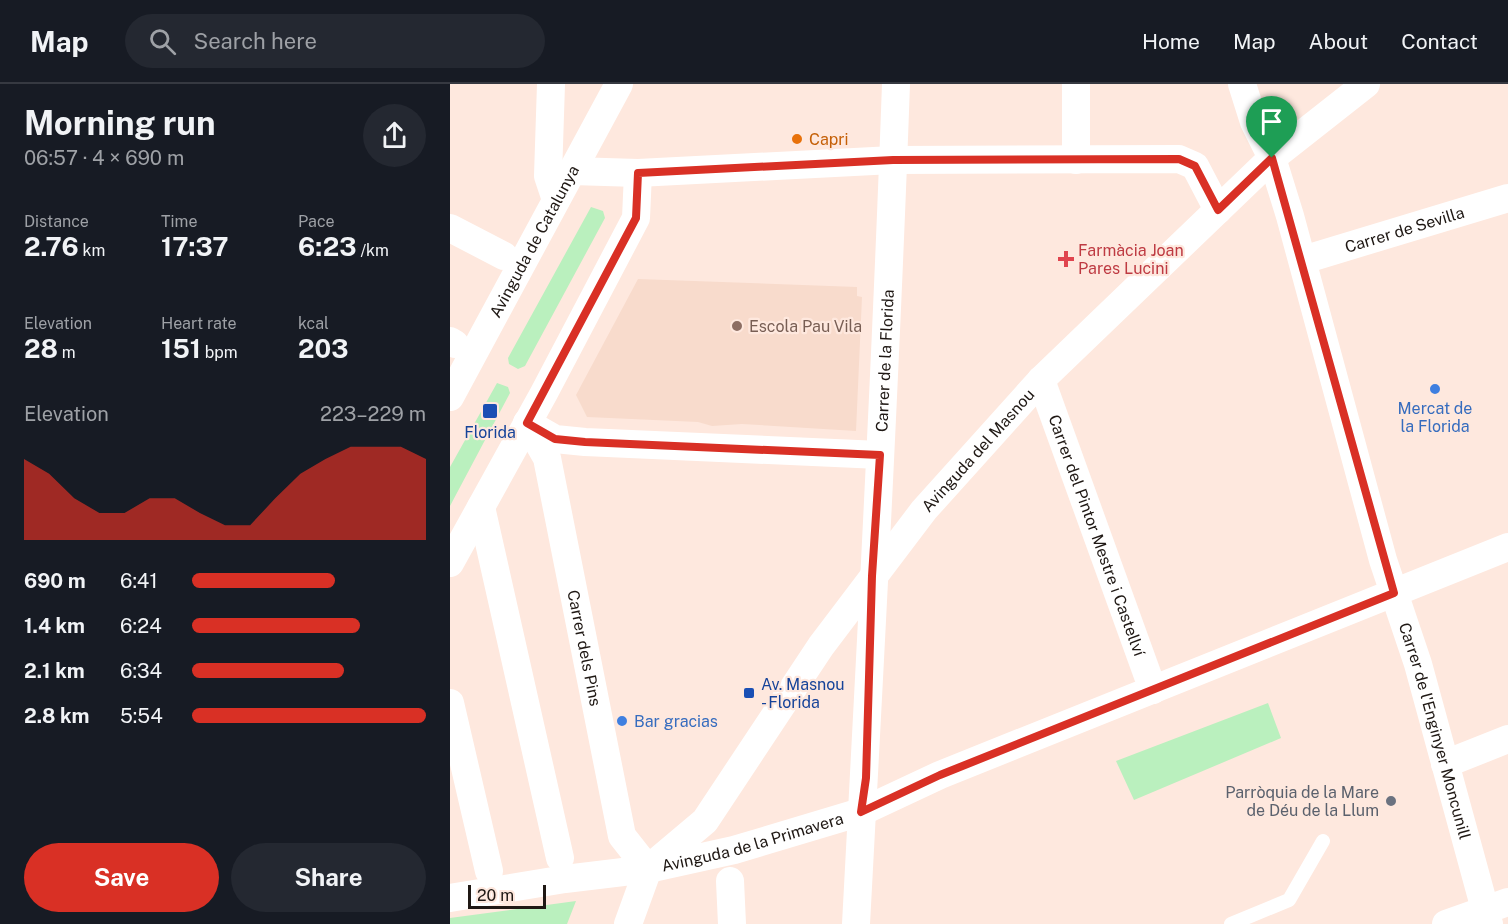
<!DOCTYPE html>
<meta charset="utf-8">
<style>
:root{--surface:#171b24;--page:#242831;--text:#f1f3f6;--muted:#9ea1a6;--line:#363941;--accent:#d93025}
body{margin:0;font-family:"Public Sans",sans-serif;background:var(--page);color:var(--text);height:100vh;display:flex;flex-direction:column;font-size:22px;white-space:nowrap}
*{box-sizing:border-box;margin:0}
p{font-size:20px;color:var(--muted)}
.icon{flex:none;width:33px;height:33px;fill:none;stroke:currentColor;stroke-width:2;stroke-linecap:round;stroke-linejoin:round}
.map{position:relative;flex:1;overflow:hidden}
.drawer{display:flex;flex-direction:column;background:var(--surface);width:450px}
.drawer>*{flex:none}
.scale{position:absolute;left:18px;bottom:15px;width:78px;box-sizing:border-box;padding-left:6px;border:3px solid #1f1814;border-top:0;font-size:16px;line-height:21px;white-space:nowrap;color:#1f1814;-webkit-text-stroke:4px #fee8de;paint-order:stroke}
.pin{position:absolute;display:grid;place-items:center;width:51px;height:51px;color:#fff;margin:-62px -26px;border-radius:50% 50% 50% 0;rotate:-45deg;box-shadow:0 0 6px #0007}
.pin .icon{rotate:45deg}
.round{display:grid;place-items:center;flex:none;width:63px;height:63px;border-radius:32px;background:var(--page)}
.headline{display:flex;align-items:center;justify-content:space-between;height:102px;padding:0 24px}
h1{font-size:33px;font-weight:700;line-height:45px}
.metrics{display:grid;grid-template-columns:repeat(3,1fr);gap:9px;height:102px;padding:6px 24px}
.metrics div{display:grid;align-content:center}
.metrics b{font-size:26px;font-weight:700}
.metrics small{font-size:16px;font-weight:400}
.metrics p{font-size:16px}
.chart{height:168px;padding:12px 24px}
.chart p{display:flex;justify-content:space-between}
.chart svg{width:100%;height:108px;margin-top:6px;fill:var(--accent);opacity:.7}
.cta{display:flex;gap:12px;margin-top:auto;padding:12px 24px}
.cta a{flex:1;height:69px;border-radius:36px;background:var(--accent);color:#fff;font-size:24px;font-weight:700;line-height:69px;text-align:center}
.cta a+a{background:var(--page);color:var(--text)}
ul{padding:0 24px;list-style:none;font-size:20px}
li{display:grid;grid-template-columns:96px 72px 1fr;align-items:center;height:45px}
li i{height:15px;border-radius:8px;background:var(--accent)}
header{display:flex;align-items:center;gap:36px;box-sizing:border-box;height:84px;padding:0 30px;background:var(--surface);border-bottom:2px solid var(--line)}
header strong{font-size:28px}
nav{display:flex;gap:33px;margin-inline-start:auto;font-size:21px}
.search{width:420px;height:54px;background:var(--page);display:flex;align-items:center;gap:15px;box-sizing:border-box;padding:0 21px;border-radius:33px;color:var(--muted);font-size:22px}
main{display:flex;flex:1;min-height:0}
.map>svg:first-child{display:block}
.built{fill:#f8dbcc}
.green{fill:#baf0be}
.lines{fill:none;stroke-linecap:round;stroke-linejoin:round}
.lane{stroke:#fff;stroke-width:14}
.street{stroke:#fff;stroke-width:28}
.route-casing{stroke:#fff;stroke-width:12}
.route{stroke:#d93025;stroke-width:8}
.food-dot{fill:#e8710a;stroke:#fee8de;stroke-width:2}
.health-dot{fill:#e0444e;stroke:#fee8de;stroke-width:2}
.education-dot{fill:#8d6e63;stroke:#fee8de;stroke-width:2}
.shop-dot{fill:#3f7fe0;stroke:#fee8de;stroke-width:2}
.transit-dot{fill:#1a4fb4;stroke:#fee8de;stroke-width:2}
.worship-dot{fill:#6b7280;stroke:#fee8de;stroke-width:2}
.labels{text-anchor:middle;stroke-width:4.5;stroke-linejoin:round;paint-order:stroke}
.food-label{font-size:16px;fill:#c56008;stroke:#fee8de;text-anchor:start}
.street-label{font-size:16px;fill:#1f1814;stroke:#fee8de}
.health-label{font-size:16px;fill:#be3a42;stroke:#fee8de;text-anchor:start}
.education-label{font-size:16px;fill:#785e54;stroke:#fee8de;text-anchor:start}
.shop-label{font-size:16px;fill:#366cbe;stroke:#fee8de}
.transit-label{font-size:16px;fill:#164399;stroke:#fee8de}
.worship-label{font-size:16px;fill:#5b616d;stroke:#fee8de;text-anchor:end}
</style>
<header>
<strong>Map</strong>
<div class="search"><svg class="icon" aria-label="search" viewBox="0 0 24 24"><circle cx="10" cy="10" r="6"/><path d="M15 15l6 6"/></svg>Search here</div>
<nav><a>Home</a><a>Map</a><a>About</a><a>Contact</a></nav>
</header>
<main>
<section class="drawer">
<div class="headline"><div><h1>Morning run</h1><p>06:57 · 4 × 690 m</p></div><a class="round"><svg class="icon" aria-label="share" viewBox="0 0 24 24"><path d="M12 15V3M7 8l5-5 5 5M5 13v7h14v-7"/></svg></a></div>
<div class="metrics">
<div><p>Distance</p><b>2.76<small> km</small></b></div>
<div><p>Time</p><b>17:37</b></div>
<div><p>Pace</p><b>6:23<small> /km</small></b></div>
</div>
<div class="metrics">
<div><p>Elevation</p><b>28<small> m</small></b></div>
<div><p>Heart rate</p><b>151<small> bpm</small></b></div>
<div><p>kcal</p><b>203</b></div>
</div>
<div class="chart"><p><span>Elevation</span>223–229 m</p>
<svg viewBox="0 0 160 44" preserveAspectRatio="none"><path d="M0 44V11L10 17L20 27L30 33L40 33L50 27L60 27L70 33L80 38L90 38L100 27L110 17L120 11L130 6L140 6L150 6L160 11V44z"/></svg>
</div>
<ul>
<li><b>690 m</b>6:41<i style="width:61%"></i></li>
<li><b>1.4 km</b>6:24<i style="width:72%"></i></li>
<li><b>2.1 km</b>6:34<i style="width:65%"></i></li>
<li><b>2.8 km</b>5:54<i style="width:100%"></i></li>
</ul>
<div class="cta"><a>Save</a><a>Share</a></div>
</section>
<div class="map">
<svg width="1058" height="840" viewBox="0 0 1058 840">
<rect width="100%" height="100%" fill="#fee8de"/>
<path class="built" d="M 188,195 L 407,203 L 407,212 L 412,213 L 406,347 L 292,340 L 262,342 L 248,338 L 137,333 L 126,311 Z"/>
<path class="green" d="M 141,123 L 153,127 L 155,134 L 75,282 L 68,285 L 59,280 L 58,274 Z
M 47,299 L 58,303 L 60,309 L 0,422 L 0,383 Z
M 818,619 L 831,654 L 684,716 L 666,677 Z
M 126,817 L 117,840 L 0,840 L 0,834 Z"/>
<g class="lines">
<path class="lane" d="M 781,840 L 839,816 L 873,757"/>
<g class="street">
<path d="M 101,0 L 98,92 L 106,116"/>
<path d="M 626,0 L 626,76"/>
<path id="s1" d="M 792,0 L 804,38 L 822,74 L 840,132 L 933,476 L 968,580 L 1039,840"/>
<path d="M 122,87 L 188,89 L 443,76 L 729,75 L 745,82 L 768,126"/>
<path d="M 0,144 L 54,172"/>
<path id="s2" d="M 853,176 L 1058,114"/>
<path d="M 0,257 L 5,260"/>
<path id="s3" d="M 591,296 L 703,606"/>
<path id="s4" d="M 0,313 L 169,0"/>
<path id="s5" d="M 77,339 L 97,374 L 172,752 L 198,785"/>
<path d="M 77,339 L 105,355 L 135,358 L 430,371"/>
<path d="M 31,423 L 110,774"/>
<path d="M 0,479 L 94,309 L 186,134 L 188,89"/>
<path d="M 0,619 L 39,787"/>
<path d="M 995,680 L 1058,655"/>
<path d="M 280,797 L 282,840"/>
<path id="s6" d="M 0,814 L 115,795 L 198,785 L 284,766 L 411,728 L 490,691 L 1058,463"/>
<path id="s7" d="M 178,840 L 198,785 L 255,737 L 371,562 L 474,426 L 591,296 L 822,74 L 916,0"/>
<path id="s8" d="M 406,840 C 421,560 436,280 446,0"/>
<path d="M 996,840 L 1058,818"/>
</g>
</g>
<g class="lines">
<g class="route-casing">
<path id="route" d="M 822,74 L 944,509 L 490,691 L 411,728 L 416,694 L 422,492 L 430,371 L 135,358 L 105,355 L 77,339 L 186,134 L 188,89 L 443,76 L 729,75 L 745,82 L 768,126 Z"/>
</g>
<use href="#route" class="route"/>
</g>
<circle class="food-dot" cx="347" cy="55" r="6"/>
<path class="health-dot" d="M613 166h6v6h6v6h-6v6h-6v-6h-6v-6h6z"/>
<circle class="education-dot" cx="287" cy="242" r="6"/>
<g class="shop-dot">
<circle cx="985" cy="305" r="6"/>
<circle cx="172" cy="637" r="6"/>
</g>
<g class="transit-dot">
<rect x="32" y="319" width="16" height="16" rx="3"/>
<rect x="293" y="603" width="12" height="12" rx="3"/>
</g>
<circle class="worship-dot" cx="941" cy="717" r="6"/>
<g class="labels">
<g class="food-label">
<text x="359" y="61">Capri</text>
</g>
<g class="street-label">
<text dy="6" stroke="none"><textPath href="#s2" startOffset="106">Carrer de Sevilla</textPath></text>
<text dy="6" stroke="none"><textPath href="#s4" startOffset="177">Avinguda de Catalunya</textPath></text>
<text dy="6" stroke="none"><textPath href="#s8" startOffset="564">Carrer de la Florida</textPath></text>
<text dy="6" stroke="none"><textPath href="#s7" startOffset="594">Avinguda del Masnou</textPath></text>
<text dy="6" stroke="none"><textPath href="#s3" startOffset="165">Carrer del Pintor Mestre i Castellví</textPath></text>
<text dy="6" stroke="none"><textPath href="#s5" startOffset="234">Carrer dels Pins</textPath></text>
<text dy="6" stroke="none"><textPath href="#s1" startOffset="676">Carrer de l'Enginyer Moncunill</textPath></text>
<text dy="6" stroke="none"><textPath href="#s6" startOffset="308">Avinguda de la Primavera</textPath></text>
</g>
<g class="health-label">
<text x="628" y="172">Farmàcia Joan<tspan x="628" dy="18">Pares Lucini</tspan></text>
</g>
<g class="education-label">
<text x="299" y="248">Escola Pau Vila</text>
</g>
<g class="shop-label">
<text x="985" y="330">Mercat de<tspan x="985" dy="18">la Florida</tspan></text>
<text x="184" y="643" text-anchor="start">Bar gracias</text>
</g>
<g class="transit-label">
<text x="40" y="354">Florida</text>
<text x="311" y="606" text-anchor="start">Av. Masnou<tspan x="311" dy="18">- Florida</tspan></text>
</g>
<g class="worship-label">
<text x="929" y="714">Parròquia de la Mare<tspan x="929" dy="18">de Déu de la Llum</tspan></text>
</g>
</g>
</svg>
<div class="scale">20 m</div>
<div class="pin" style="left:822px;top:74px;background:#1e9e55"><svg class="icon" aria-label="arrive" viewBox="0 0 24 24"><path d="M6 21V4h12l-3 4 3 4H6"/></svg></div>
</div>
</main>
